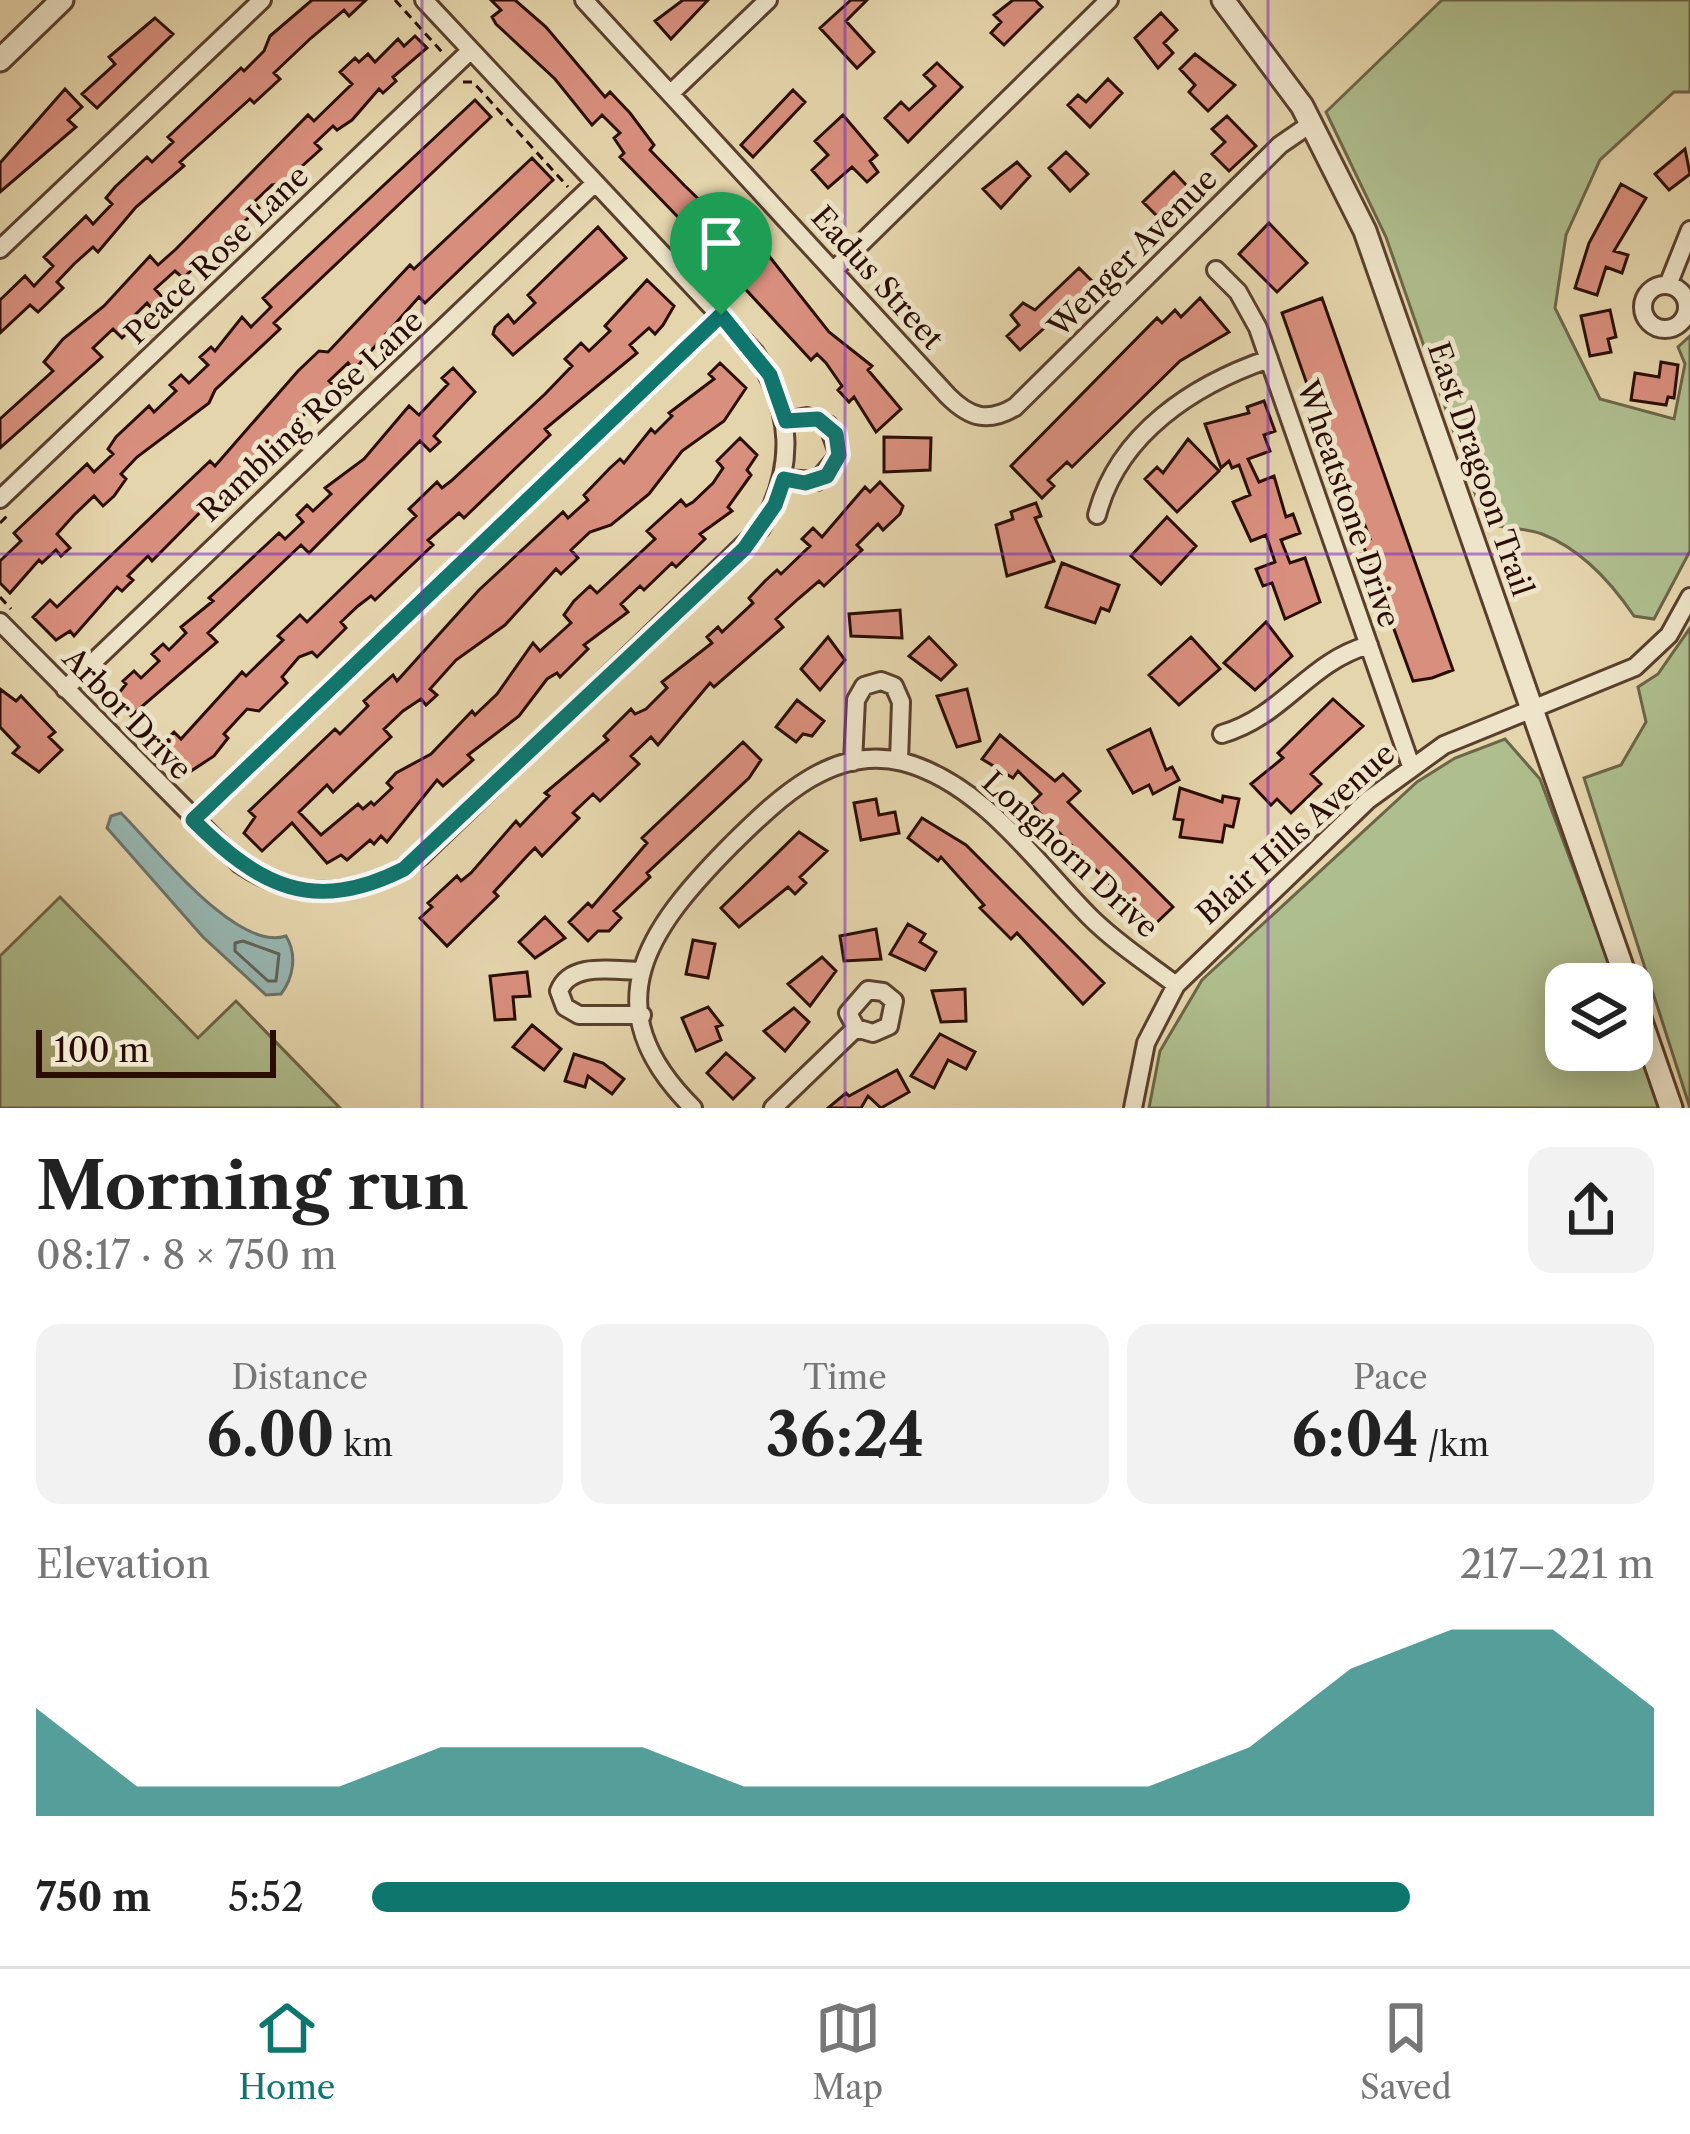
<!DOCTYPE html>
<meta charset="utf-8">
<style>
:root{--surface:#fff;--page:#f2f2f2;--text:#222;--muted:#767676;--line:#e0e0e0;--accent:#0f766e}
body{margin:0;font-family:"Libre Caslon Text",serif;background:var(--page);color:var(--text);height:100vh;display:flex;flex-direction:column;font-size:45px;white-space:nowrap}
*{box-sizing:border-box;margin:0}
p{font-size:39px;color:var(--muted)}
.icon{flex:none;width:66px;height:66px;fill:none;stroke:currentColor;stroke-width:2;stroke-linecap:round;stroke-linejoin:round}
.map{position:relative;height:1108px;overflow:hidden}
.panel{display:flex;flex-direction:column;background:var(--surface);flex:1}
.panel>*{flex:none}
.buttons{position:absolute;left:1545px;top:963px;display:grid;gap:24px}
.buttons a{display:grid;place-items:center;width:108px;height:108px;border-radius:24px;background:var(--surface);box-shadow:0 6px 30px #0003;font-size:60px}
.scale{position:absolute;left:36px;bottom:30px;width:240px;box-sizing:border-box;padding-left:12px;border:6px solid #2a0e04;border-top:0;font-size:33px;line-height:42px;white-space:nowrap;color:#2a0e04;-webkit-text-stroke:9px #eee4c9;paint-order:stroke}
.pin{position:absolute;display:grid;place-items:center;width:102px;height:102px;color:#fff;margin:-123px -51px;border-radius:50% 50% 50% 0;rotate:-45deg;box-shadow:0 0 12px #0007}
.pin .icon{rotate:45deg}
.round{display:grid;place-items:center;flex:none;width:126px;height:126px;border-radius:24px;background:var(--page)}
.headline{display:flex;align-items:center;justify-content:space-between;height:204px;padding:0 36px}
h1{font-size:66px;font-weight:800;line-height:90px}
.figures{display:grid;grid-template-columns:repeat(3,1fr);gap:18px;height:204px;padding:12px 36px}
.figures div{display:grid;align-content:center;border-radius:24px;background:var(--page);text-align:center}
.figures b{font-size:60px;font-weight:800}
.figures small{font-size:33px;font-weight:400}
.figures p{font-size:33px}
.chart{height:336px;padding:24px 36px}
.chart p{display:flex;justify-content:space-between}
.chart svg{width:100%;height:216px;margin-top:12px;fill:var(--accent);opacity:.7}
ul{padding:0 36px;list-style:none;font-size:39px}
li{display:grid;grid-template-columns:192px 144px 1fr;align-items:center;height:90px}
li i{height:30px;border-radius:15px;background:var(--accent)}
.tabs{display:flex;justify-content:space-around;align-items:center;height:168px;border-top:3px solid var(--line);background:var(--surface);font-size:33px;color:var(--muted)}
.tabs a{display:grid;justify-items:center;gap:6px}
.tabs .selected{color:var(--accent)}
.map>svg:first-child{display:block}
.green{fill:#afbe8e;stroke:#6c6649;stroke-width:3}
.water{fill:#98b7b2;stroke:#6c736c;stroke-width:3}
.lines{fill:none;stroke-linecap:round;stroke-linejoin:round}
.shore{stroke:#61625b;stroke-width:3}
.building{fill:#d98f7e;stroke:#2a0e04;stroke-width:3}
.minor-casing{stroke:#59402e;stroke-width:22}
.tertiary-casing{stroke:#59402e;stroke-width:27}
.path{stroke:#2a0e04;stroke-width:3;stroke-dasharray:9 6;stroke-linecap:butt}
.minor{stroke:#eee4c9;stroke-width:16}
.tertiary{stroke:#eee4c9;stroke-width:21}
.route-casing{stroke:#fff;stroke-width:24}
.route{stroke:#0f766e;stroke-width:15}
.grid{fill:none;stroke:#7b2cbf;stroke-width:3;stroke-opacity:0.55}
.labels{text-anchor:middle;stroke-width:10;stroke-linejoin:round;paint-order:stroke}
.street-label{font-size:30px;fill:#2a0e04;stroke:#eee4c9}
</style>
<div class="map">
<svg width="1690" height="1108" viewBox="0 0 1690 1108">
<rect width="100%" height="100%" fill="#e5d5ac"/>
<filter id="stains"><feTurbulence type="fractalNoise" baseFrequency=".00167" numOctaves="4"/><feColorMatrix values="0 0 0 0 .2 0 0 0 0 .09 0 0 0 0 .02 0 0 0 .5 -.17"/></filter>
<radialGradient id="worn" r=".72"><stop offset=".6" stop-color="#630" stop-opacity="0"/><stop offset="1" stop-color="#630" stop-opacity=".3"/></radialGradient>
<path class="green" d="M 1442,0 L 1690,0 L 1690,92 L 1674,92 L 1600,160 L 1566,235 L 1555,308 L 1600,399 L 1674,419 L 1685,364 L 1678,347 L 1690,336 L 1690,551 L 1654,619 L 1634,616 C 1611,582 1581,549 1542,534 C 1524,527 1504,530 1485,522 L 1386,237 L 1326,112 Z
M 1690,628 L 1690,1108 L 1584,778 L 1621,765 L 1646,722 L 1638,687 L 1658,674 Z
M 1505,739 L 1540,779 L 1617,984 L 1566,984 L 1566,1050 L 1632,1050 L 1632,1027 L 1660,1108 L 1149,1108 L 1160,1051 L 1202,980 L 1417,782 L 1455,758 Z
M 60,897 L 198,1038 L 236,1001 L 340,1108 L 0,1108 L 0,956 Z"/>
<path class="water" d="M 121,813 C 154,846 237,953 286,936 C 297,954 294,977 281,994 L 266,995 L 203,937 L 107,828 L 111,816 Z"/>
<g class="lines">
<path class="shore" d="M 243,941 L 279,954 L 276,981 L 268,981 L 235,951 L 235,943 Z"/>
</g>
<path class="building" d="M 312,0 L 366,0 L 349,16 L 344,10 L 311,38 L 274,73 L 280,79 L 254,103 L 250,99 L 180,162 L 184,166 L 136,207 L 98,252 L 93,247 L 74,264 L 57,282 L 63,288 L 38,312 L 30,305 L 0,333 L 0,300 L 25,276 L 34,286 L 53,266 L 44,257 L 86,216 L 93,224 L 112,204 L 106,198 L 115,187 L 147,157 L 152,162 L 173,142 L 168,137 L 241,68 L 244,71 L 264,51 L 270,36 Z
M 491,0 L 515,0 L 546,27 L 605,97 L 610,92 L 630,113 L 654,145 L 650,150 L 684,185 L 720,220 L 727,214 L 769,256 L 829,332 L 872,366 L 868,370 L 901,409 L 876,432 L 854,397 L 849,402 L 838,390 L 842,386 L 826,363 L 817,354 L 811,360 L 725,267 L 721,260 L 729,253 L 711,236 L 703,243 L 620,157 L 624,153 L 614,138 L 620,133 L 602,115 L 592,125 L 555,79 L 496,24 L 492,17 L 501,10 Z
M 683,0 L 708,0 L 671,39 L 655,21 Z
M 851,0 L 867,0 L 846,21 L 874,52 L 857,68 L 820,28 Z
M 1013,0 L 1035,0 L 1042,7 L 1004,45 L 991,33 L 1001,22 L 994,15 Z
M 1161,13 L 1177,30 L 1164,43 L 1173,53 L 1158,68 L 1135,38 Z
M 155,18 L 173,34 L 97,108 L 82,94 L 115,64 L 109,57 Z
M 415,36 L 427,48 L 393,77 L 396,81 L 383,93 L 379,89 L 352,120 L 337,130 L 333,126 L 315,143 L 321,149 L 282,184 L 272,185 L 254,202 L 259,208 L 183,278 L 175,271 L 155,289 L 164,299 L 152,309 L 147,303 L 128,322 L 133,327 L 122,338 L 113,329 L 93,348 L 102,357 L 0,448 L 0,419 L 53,371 L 44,362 L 63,339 L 104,306 L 150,256 L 158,265 L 176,249 L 308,115 L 314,121 L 352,84 L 340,72 L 355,58 L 359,62 L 368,54 L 375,62 L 398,39 L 404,46 Z
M 1195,54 L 1235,85 L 1208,111 L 1189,92 L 1195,85 L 1180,69 Z
M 937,63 L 962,87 L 908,142 L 885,118 L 901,102 L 909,110 L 935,86 L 924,75 Z
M 1108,79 L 1122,93 L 1090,127 L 1068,105 L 1078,95 L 1086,102 Z
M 65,89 L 82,107 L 68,120 L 76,127 L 0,192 L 0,163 Z
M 793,90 L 805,102 L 753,157 L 741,145 Z
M 475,100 L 491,117 L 274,323 L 280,329 L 215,390 L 209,403 L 137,457 L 121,474 L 126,479 L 114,496 L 103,506 L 94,496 L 74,515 L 57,534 L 70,548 L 61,556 L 56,550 L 42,563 L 39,560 L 10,593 L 0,583 L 0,561 L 21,541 L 14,533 L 87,464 L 94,472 L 113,454 L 108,449 L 116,437 L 149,406 L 154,412 L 176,391 L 170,385 L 181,375 L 189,383 L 208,365 L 200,357 L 211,347 L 215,351 L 242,317 L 251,327 L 271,307 L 263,298 Z
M 843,115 L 877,155 L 870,161 L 878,172 L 867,182 L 852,167 L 828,188 L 812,170 L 828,155 L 815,141 Z
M 1227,116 L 1256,146 L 1229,171 L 1212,154 L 1225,142 L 1212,129 Z
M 1685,149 L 1690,174 L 1669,190 L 1655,174 Z
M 1066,152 L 1088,174 L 1070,191 L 1049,168 Z
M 532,158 L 553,180 L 425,303 L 419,297 L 354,370 L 348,363 L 329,381 L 335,387 L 241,471 L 152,561 L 148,556 L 128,576 L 133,580 L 122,591 L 117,587 L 74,636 L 70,631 L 56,640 L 33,617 L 50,600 L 57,607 L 210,461 L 215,466 L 298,371 L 319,351 L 328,352 L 410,265 L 414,269 Z
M 1017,162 L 1030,176 L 1001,208 L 983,189 Z
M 1174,172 L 1188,187 L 1159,218 L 1143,202 Z
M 1621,184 L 1646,198 L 1614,251 L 1628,255 L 1622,273 L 1606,267 L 1597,295 L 1575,288 L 1589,243 Z
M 1269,223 L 1307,263 L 1277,292 L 1239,254 Z
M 598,227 L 626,258 L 513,355 L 493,334 L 495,327 L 508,315 L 514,323 L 535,303 L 528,295 Z
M 1079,268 L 1094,283 L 1020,350 L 1007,336 L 1019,325 L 1011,315 L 1023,303 L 1035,310 Z
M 647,280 L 674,306 L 663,325 L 655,334 L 649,328 L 630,345 L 637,353 L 545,429 L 550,435 L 464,518 L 459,513 L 428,540 L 433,545 L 375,600 L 371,596 L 358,606 L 341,622 L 346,628 L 317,657 L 312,652 L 299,657 L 282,677 L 287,683 L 259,711 L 247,709 L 224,734 L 228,738 L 214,756 L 188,773 L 160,746 L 174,732 L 181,739 L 242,672 L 246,676 L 283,640 L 278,636 L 300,615 L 307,622 L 416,516 L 409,509 L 437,482 L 442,488 L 451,481 L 545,394 L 572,366 L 565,359 L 581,343 L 589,351 L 610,331 L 605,326 Z
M 1200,298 L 1229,332 L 1180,361 L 1072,467 L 1067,462 L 1048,480 L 1054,486 L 1042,498 L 1011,466 L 1157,318 L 1162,323 L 1175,310 L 1181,317 Z
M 1322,298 L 1453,670 L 1432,678 L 1413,681 L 1362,542 L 1370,539 L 1361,515 L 1354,518 L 1282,313 Z
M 1610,310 L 1616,337 L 1608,339 L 1611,352 L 1590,356 L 1581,316 Z
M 1661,362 L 1678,365 L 1674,398 L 1668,397 L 1666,405 L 1631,400 L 1635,373 L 1659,377 Z
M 720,363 L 746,388 L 724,421 L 682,451 L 649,494 L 611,525 L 590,532 L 571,550 L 578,558 L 561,574 L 556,569 L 505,625 L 456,660 L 430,689 L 437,695 L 426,705 L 421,699 L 403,711 L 384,729 L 391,737 L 377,750 L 333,792 L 327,785 L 299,812 L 321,835 L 358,804 L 363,809 L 371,802 L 374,805 L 392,788 L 387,783 L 396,773 L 431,754 L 472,711 L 475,715 L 497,694 L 533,643 L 540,651 L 571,623 L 564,615 L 574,601 L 590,586 L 597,593 L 655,539 L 647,531 L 681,500 L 686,506 L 693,502 L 713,483 L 723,468 L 717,461 L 740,438 L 757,455 L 747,470 L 751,475 L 728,507 L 732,511 L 700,534 L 705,539 L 676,567 L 672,563 L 644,590 L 640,586 L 621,604 L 628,612 L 584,645 L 588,649 L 560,677 L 557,673 L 547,679 L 519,716 L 468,755 L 473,760 L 443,786 L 437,780 L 387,842 L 381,836 L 374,844 L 370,840 L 347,860 L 341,855 L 327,863 L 292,823 L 262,851 L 244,833 L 255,817 L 249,811 L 335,729 L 340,734 L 368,706 L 364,701 L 376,690 L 393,675 L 397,681 L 479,590 L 563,512 L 568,518 L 588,500 L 584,495 L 610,468 L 620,459 L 624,463 L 651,429 L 655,433 L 672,416 L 669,413 L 714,379 L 709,374 Z
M 453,368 L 475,392 L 434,436 L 440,442 L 430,451 L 420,441 L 309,553 L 301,545 L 208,633 L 217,642 L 131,716 L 115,698 L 126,684 L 123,681 L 134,671 L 141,678 L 159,661 L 152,654 L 163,644 L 169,650 L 186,633 L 181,627 L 213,601 L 209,598 L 221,587 L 279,533 L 285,539 L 303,522 L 297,515 L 307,505 L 313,511 L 331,494 L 325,488 L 364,459 L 409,406 L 419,415 L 448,384 L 442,378 Z
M 1264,401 L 1275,431 L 1264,435 L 1270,451 L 1248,459 L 1259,482 L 1274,476 L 1286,517 L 1293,514 L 1300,533 L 1281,540 L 1290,563 L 1305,558 L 1320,602 L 1285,619 L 1272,583 L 1263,586 L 1256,569 L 1275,562 L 1266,535 L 1251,541 L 1233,502 L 1250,495 L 1239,465 L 1232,468 L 1229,461 L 1221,468 L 1205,424 L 1249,413 L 1247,407 Z
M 884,437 L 931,438 L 930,470 L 884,472 Z
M 1188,439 L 1219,471 L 1177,512 L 1145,479 L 1157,467 L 1163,473 Z
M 880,482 L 903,506 L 900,514 L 883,530 L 878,524 L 857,545 L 862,550 L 824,586 L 819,581 L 798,599 L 776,619 L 783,627 L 714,687 L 710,683 L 658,745 L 651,737 L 631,756 L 639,764 L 600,801 L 593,794 L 573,813 L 579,818 L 542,856 L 535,848 L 527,856 L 494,892 L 498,896 L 447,946 L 420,918 L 432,907 L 428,903 L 457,876 L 461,881 L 471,873 L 516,821 L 520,826 L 549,796 L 545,793 L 608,740 L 604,736 L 631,709 L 635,714 L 646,709 L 667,688 L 662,682 L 712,643 L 707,637 L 718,627 L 722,632 L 753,603 L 749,598 L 765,581 L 777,570 L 781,574 L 810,546 L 802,539 L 813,528 L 822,537 L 865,487 L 870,492 Z
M 1036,503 L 1041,516 L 1035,518 L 1054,561 L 1007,576 L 996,525 L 1013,519 L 1011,512 Z
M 1167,517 L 1196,546 L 1161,584 L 1131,556 Z
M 1062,563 L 1119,585 L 1109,611 L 1101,608 L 1095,623 L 1046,607 Z
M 900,610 L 902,638 L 851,636 L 849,614 Z
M 1266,622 L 1292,656 L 1255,690 L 1224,663 Z
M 828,637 L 845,660 L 820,690 L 801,669 Z
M 929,637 L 956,665 L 941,680 L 909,656 Z
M 1191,637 L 1220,669 L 1179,705 L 1149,675 Z
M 0,689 L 16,701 L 21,696 L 55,732 L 49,737 L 62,750 L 39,772 L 13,753 L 19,747 L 0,727 Z
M 967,689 L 980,741 L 957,747 L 937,696 Z
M 1333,699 L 1363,726 L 1311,774 L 1321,784 L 1291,813 L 1277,799 L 1271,805 L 1251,784 L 1283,758 L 1278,753 Z
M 797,700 L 824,721 L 812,736 L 803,734 L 796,742 L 776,727 Z
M 1150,729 L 1166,770 L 1172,767 L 1179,780 L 1153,794 L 1149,785 L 1133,793 L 1108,750 Z
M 1000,735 L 1055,781 L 1063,774 L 1080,791 L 1068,802 L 1173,907 L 1152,927 L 1031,804 L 1041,794 L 1018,771 L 1013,778 L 982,759 Z
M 743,742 L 761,760 L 749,778 L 647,873 L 650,877 L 614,911 L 621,918 L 609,931 L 598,931 L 588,941 L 569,922 L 588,903 L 592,907 L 647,843 L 642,838 Z
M 1180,788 L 1222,802 L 1223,796 L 1239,799 L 1233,827 L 1225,825 L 1222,842 L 1180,837 L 1183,820 L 1174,819 Z
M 876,799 L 879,815 L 895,812 L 899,833 L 861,840 L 854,803 Z
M 922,818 L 966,845 L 1104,983 L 1083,1004 L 1017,933 L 1011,939 L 980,908 L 984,905 L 941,857 L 938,861 L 908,838 Z
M 799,832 L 827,851 L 800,877 L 806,883 L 795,894 L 788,887 L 739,927 L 721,908 Z
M 545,917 L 565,938 L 535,958 L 519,942 Z
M 908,924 L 925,934 L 920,942 L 936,952 L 925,970 L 890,954 Z
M 876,929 L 881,959 L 844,961 L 840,936 Z
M 693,940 L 715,944 L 708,978 L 686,974 Z
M 822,957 L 836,971 L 810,1006 L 788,984 Z
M 527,972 L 530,996 L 513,997 L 515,1019 L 495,1020 L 490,976 Z
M 965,989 L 966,1021 L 941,1022 L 932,991 Z
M 708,1007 L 722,1025 L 716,1027 L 721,1040 L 696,1051 L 682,1018 Z
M 794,1008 L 809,1022 L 785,1051 L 764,1031 Z
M 532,1025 L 561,1049 L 544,1070 L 513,1047 Z
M 940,1034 L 975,1052 L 966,1069 L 948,1060 L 934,1088 L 911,1076 Z
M 726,1053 L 754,1078 L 733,1099 L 707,1073 Z
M 574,1054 L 603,1063 L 624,1079 L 612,1094 L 588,1076 L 585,1087 L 565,1081 Z
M 897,1070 L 909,1092 L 881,1108 L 868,1096 L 861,1108 L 828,1108 L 846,1093 L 849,1096 Z"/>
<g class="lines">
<g class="minor-casing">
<path id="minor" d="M 584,0 L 948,396 C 970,418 988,423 1015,407 L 1280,145 L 1312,123
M 671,93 L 768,0
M 0,249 L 262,0
M 834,270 L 1109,0
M 1216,270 L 1238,292 L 1258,328 L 1411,766
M 1668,285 L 1690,230
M1643 307a22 22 0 1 1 44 0a22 22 0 1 1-44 0Z
M 784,479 L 817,481 L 839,455 L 828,425 L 807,417 L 786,421
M 0,499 L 471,50
M 1097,515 C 1118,434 1193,385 1269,359
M 0,622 L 240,864 C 297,903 367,898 421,856 L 761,528 C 796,467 793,411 755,353 L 424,0
M 65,689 L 595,183
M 1222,734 C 1284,716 1308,662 1369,645
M 853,762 L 856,700 L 864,686 L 881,681 L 894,686 L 901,702 L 899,761
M 193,820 L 721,315
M 642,1015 L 579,1015 L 565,1007 L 559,991 C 571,961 615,971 642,971
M 693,1108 C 590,1006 649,928 731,845 C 777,800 832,744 903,762 C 982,783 1035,862 1090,917 C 1116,943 1147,963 1176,985
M 773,1108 L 856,1028 L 873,1033 L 889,1026 L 894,1001 L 883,992 L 868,990 L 848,1013 L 856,1028
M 1133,1108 L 1146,1043 L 1176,985 L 1368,800 L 1444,745 L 1635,667 L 1669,635 L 1690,597"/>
</g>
<g class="tertiary-casing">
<path id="tertiary" d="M 1223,0 L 1302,106 L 1365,231 L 1628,984
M 0,60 L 62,0
M 1632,995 L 1671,1108"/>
</g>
<path class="path" d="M 395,0 L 442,52
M 463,82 L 473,82 L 568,187
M 0,523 L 8,515
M 0,597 L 11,609"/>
<use href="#minor" class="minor"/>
<use href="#tertiary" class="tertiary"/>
</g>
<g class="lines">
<g class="route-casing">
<path id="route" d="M 721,315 L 770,375 L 786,421 L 818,419 L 836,434 L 839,455 L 827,476 L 805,483 L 784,479 L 775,505 L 744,549 L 404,869 C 313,915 259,886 193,820 Z"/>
</g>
<use href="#route" class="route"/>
</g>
<path class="grid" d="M 422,0 L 422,1108M 845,0 L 845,1108M 1268,0 L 1268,1108M 0,554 L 1690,554"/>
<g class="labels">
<g class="street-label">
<text transform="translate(1133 253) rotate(-45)" y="10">Wenger Avenue</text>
<text transform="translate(217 255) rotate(-44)" y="10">Peace Rose Lane</text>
<text transform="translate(877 278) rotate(48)" y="10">Eadus Street</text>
<text transform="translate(311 416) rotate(-43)" y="10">Rambling Rose Lane</text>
<text transform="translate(1480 469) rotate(71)" y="10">East Dragoon Trail</text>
<text transform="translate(1348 504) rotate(71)" y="10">Wheatstone Drive</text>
<text transform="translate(127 714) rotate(46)" y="10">Arbor Drive</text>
<text transform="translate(1296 834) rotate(-42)" y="10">Blair Hills Avenue</text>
<text transform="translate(1070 855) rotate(43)" y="10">Longhorn Drive</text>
</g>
</g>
<rect width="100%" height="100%" filter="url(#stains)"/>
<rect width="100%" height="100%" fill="url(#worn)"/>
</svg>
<div class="buttons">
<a><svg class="icon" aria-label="layers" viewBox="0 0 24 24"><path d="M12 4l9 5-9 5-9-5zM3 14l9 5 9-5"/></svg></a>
</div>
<div class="scale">100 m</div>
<div class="pin" style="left:721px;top:315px;background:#1e9e55"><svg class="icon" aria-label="arrive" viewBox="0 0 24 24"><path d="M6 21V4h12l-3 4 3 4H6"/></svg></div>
</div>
<section class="panel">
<div class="headline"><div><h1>Morning run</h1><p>08:17 · 8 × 750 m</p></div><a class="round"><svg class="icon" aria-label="share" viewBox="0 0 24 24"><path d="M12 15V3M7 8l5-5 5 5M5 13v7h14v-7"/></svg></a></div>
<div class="figures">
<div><p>Distance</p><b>6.00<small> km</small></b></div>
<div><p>Time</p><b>36:24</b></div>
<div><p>Pace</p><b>6:04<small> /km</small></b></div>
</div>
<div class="chart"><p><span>Elevation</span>217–221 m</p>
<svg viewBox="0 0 160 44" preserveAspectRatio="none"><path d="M0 44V22L10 38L20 38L30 38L40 30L50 30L60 30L70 38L80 38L90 38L100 38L110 38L120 30L130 14L140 6L150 6L160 22V44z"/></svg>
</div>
<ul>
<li><b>750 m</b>5:52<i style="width:81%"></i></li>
</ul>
</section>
<nav class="tabs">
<a class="selected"><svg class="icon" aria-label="home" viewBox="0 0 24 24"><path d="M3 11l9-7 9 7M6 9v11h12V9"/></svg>Home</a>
<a><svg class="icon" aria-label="map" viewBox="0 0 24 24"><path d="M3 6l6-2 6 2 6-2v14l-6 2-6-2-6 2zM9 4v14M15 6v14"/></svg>Map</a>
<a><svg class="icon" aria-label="saved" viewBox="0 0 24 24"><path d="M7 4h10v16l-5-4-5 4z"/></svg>Saved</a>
</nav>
